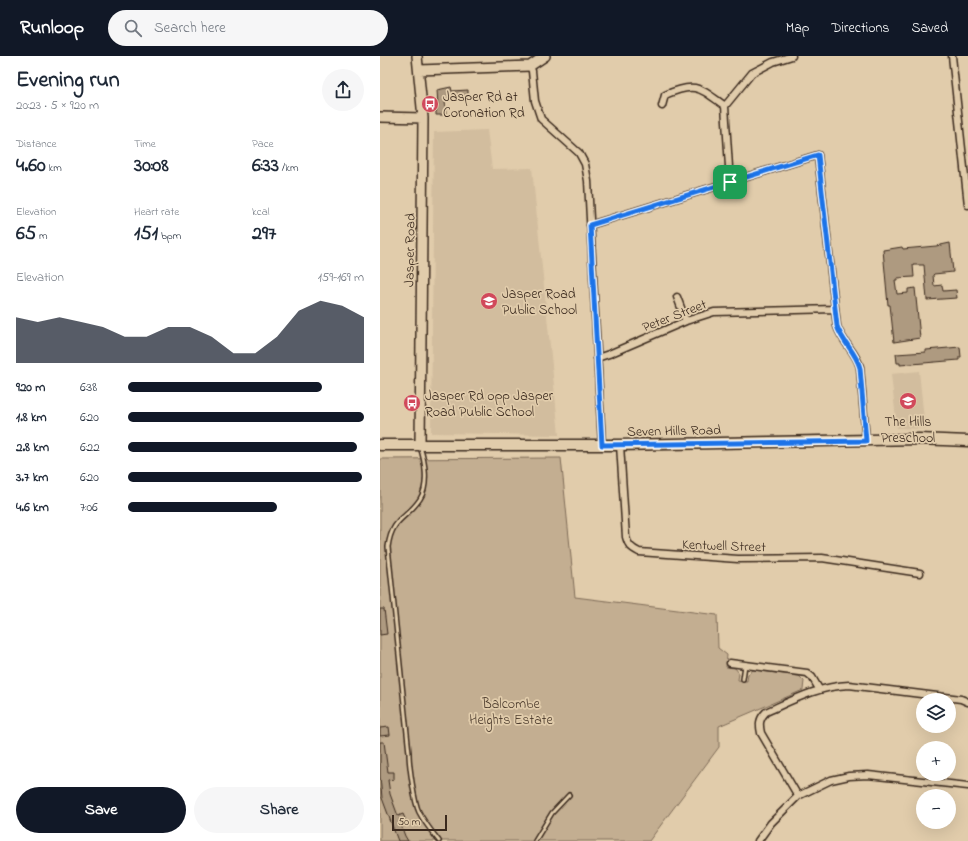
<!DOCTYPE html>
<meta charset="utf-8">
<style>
:root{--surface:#fff;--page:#f6f6f7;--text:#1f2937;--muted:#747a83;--accent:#111827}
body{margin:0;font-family:"Indie Flower",sans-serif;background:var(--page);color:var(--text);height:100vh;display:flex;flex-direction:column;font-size:15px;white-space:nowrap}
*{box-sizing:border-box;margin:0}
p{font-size:13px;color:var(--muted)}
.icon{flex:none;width:22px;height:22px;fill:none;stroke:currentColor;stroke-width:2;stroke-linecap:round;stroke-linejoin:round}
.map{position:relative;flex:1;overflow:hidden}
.sheet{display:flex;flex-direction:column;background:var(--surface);width:380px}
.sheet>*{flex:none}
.controls{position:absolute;left:536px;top:637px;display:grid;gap:8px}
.controls a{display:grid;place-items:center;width:40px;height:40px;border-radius:50%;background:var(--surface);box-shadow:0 4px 16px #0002;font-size:20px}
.scale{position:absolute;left:12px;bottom:10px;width:55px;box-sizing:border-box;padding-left:4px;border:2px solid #3b2a1e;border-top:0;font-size:11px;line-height:14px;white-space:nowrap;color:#3b2a1e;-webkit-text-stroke:3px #e1ccab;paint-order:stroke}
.pin{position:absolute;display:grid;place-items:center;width:34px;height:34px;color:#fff;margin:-17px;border-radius:8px;box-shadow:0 2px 6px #0006}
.round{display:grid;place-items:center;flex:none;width:42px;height:42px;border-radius:21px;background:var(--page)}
.headline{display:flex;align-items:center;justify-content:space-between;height:68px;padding:0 16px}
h1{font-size:22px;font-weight:700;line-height:30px}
.metrics{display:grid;grid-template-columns:repeat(3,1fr);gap:6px;height:68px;padding:4px 16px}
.metrics div{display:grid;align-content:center}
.metrics b{font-size:20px;font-weight:700}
.metrics small{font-size:11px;font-weight:400}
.metrics p{font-size:11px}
.chart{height:112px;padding:8px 16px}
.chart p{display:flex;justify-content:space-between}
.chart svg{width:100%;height:72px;margin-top:4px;fill:var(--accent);opacity:.7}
.button{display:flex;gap:8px;margin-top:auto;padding:8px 16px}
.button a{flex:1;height:46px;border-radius:24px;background:var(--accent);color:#fff;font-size:16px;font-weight:700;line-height:46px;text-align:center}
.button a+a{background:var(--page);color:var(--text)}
ul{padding:0 16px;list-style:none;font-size:13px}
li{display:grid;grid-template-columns:64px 48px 1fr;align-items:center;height:30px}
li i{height:10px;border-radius:5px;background:var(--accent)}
header{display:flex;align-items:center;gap:24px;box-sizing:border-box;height:56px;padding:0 20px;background:var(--accent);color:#fff}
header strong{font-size:19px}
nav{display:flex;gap:22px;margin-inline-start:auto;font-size:14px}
.search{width:280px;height:36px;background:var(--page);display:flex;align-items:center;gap:10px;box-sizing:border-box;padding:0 14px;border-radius:22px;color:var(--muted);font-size:15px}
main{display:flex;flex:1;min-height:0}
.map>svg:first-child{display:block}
.built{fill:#d2bd9e}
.green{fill:#c3ae91;stroke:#7f6c58}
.building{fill:#ae9a80;stroke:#3b2a1e}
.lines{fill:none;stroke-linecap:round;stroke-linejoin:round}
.lane-casing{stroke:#3b2a1e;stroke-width:6}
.street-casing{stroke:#3b2a1e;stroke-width:9}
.secondary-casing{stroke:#3b2a1e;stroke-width:12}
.primary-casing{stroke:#3b2a1e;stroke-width:13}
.lane{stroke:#e1ccab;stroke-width:3}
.street{stroke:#e1ccab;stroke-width:6}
.secondary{stroke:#e1ccab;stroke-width:9}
.primary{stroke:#e1ccab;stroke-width:10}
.route-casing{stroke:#fff;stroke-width:8}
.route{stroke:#1a73e8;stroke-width:5}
.labels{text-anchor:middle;stroke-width:3.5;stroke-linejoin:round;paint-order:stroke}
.poi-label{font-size:14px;fill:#3b2a1e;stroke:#e1ccab;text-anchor:start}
.street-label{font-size:14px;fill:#3b2a1e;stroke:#e1ccab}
.park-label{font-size:14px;fill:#4f3e2f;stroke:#e1ccab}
</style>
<header>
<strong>Runloop</strong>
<div class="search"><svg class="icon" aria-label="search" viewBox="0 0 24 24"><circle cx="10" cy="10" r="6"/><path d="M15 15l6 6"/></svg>Search here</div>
<nav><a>Map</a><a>Directions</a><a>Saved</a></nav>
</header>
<main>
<section class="sheet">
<div class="headline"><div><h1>Evening run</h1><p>20:23 · 5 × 920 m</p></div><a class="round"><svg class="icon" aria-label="share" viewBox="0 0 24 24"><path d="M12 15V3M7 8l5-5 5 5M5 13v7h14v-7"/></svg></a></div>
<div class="metrics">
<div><p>Distance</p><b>4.60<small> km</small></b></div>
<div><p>Time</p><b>30:08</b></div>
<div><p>Pace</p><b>6:33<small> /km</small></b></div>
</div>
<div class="metrics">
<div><p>Elevation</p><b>65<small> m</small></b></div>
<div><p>Heart rate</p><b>151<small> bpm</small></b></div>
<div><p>kcal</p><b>297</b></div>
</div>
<div class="chart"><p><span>Elevation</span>159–169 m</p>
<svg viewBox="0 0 160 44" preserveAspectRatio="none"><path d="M0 44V16L10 19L20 16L30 19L40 22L50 28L60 28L70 22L80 22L90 28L100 38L110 38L120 28L130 12L140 6L150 9L160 16V44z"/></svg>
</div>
<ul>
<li><b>920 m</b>6:38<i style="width:82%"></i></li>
<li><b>1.8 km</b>6:20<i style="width:100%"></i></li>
<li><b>2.8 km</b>6:22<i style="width:97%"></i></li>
<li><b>3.7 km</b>6:20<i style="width:99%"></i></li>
<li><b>4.6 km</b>7:06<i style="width:63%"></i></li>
</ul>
<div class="button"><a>Save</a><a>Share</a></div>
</section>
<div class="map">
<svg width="588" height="785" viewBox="0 0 588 785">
<rect width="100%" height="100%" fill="#e1ccab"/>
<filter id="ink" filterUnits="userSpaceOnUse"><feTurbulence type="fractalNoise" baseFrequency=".025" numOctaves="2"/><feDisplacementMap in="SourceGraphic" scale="8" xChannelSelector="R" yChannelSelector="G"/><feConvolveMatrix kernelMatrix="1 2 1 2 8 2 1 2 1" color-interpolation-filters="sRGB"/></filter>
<g filter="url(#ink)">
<path class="built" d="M 107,74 L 112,113 L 152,112 L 179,379 L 51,377 L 54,76 Z
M 539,315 L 545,373 L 517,372 L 511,318 Z"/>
<path class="green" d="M 181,402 L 195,541 L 337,559 L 338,592 L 347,599 L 346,611 L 355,612 L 359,617 L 358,624 L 367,625 L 368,618 L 373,614 L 419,620 L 424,625 L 423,634 L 339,670 L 339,691 L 269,785 L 0,785 L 0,403 Z"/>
<path class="building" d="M 71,31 L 72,35 L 88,34 L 88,43 L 65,44 L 66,59 L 56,59 L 56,49 L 58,49 L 57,34 Z
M 570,187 L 573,216 L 554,218 L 553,219 L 554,230 L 562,229 L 563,235 L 576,234 L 577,242 L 547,244 L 544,209 L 533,209 L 534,221 L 517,222 L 517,224 L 515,224 L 517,238 L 528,237 L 528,233 L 535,232 L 540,282 L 514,286 L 510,249 L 508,249 L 503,194 L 522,191 L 523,193 L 556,190 Z
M 580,291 L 581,301 L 579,301 L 579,304 L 520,309 L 520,307 L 517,307 L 516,298 L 546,296 L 546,294 Z
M 0,553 L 4,553 L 7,578 L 0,579 Z
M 9,671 L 10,679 L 0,680 L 0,672 Z
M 0,686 L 4,686 L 8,716 L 14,716 L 14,723 L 8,724 L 10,738 L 18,760 L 23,758 L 26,765 L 20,767 L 25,780 L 28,785 L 18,785 L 2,742 L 0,721 Z"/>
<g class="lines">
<g class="lane-casing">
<path id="lane" d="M 40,391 C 45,405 49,429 40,443 C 26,464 12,461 8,491 L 29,697 C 29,708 34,746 39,756 C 44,766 52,776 59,785
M 363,623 L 365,609
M 155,785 L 172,757 L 189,739"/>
</g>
<g class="street-casing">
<path id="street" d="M 572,0 L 588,149
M 150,10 L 152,15 L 155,45 L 161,63 L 199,97 L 205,108 L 208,125 L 222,389
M 282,50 L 285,39 C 316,25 320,32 345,50
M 350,126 L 345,50 L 372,17 L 393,6 L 412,0
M 210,169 L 438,99 L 457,270 C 462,286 476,296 480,311 L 486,385
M 297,241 L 306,265
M 217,302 L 229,298 L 306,265 L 334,256 L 455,253
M 240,389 L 246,481 C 248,489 251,492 259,496 L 358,503 L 442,502 L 540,517
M 350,607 L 427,617 L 432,621 L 439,633
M 418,740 L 381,677 C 379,668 379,663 386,656 C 413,644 439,630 469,629 L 581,643 L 588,646
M 378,785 L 391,767 L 418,740 L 451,724 L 469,720 L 488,719 L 588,730"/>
</g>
<g class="secondary-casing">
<path id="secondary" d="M 37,0 L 43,62 L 40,389
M 39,14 L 150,10 L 165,0
M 0,61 L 43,62"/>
</g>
<g class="primary-casing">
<path id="primary" d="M 0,389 L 240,389 L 539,383 L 588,385"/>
</g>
<use href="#lane" class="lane"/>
<use href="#street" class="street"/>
<use href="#secondary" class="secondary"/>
<use href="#primary" class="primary"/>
</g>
</g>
<g class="lines" filter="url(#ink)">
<g class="route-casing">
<path id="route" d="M 438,99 L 457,270 C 462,286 476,296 480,312 L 486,385 L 222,389 L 210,169 Z"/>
</g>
<use href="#route" class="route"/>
</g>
<defs>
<g id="bus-disc" transform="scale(0.9)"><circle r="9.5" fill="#d1495b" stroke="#e1ccab"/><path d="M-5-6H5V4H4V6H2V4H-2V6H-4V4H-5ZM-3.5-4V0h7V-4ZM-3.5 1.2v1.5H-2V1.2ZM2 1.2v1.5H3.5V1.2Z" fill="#fff"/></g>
<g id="school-disc" transform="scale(0.9)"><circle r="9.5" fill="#d1495b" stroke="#e1ccab"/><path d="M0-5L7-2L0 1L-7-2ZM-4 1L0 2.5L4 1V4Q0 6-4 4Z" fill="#fff"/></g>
</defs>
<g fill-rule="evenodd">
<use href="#bus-disc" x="50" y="48"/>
<use href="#school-disc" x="109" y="245"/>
<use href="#school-disc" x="528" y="345"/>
<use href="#bus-disc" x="32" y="347"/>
</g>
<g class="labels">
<g class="poi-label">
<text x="63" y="45">Jasper Rd at<tspan x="63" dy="16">Coronation Rd</tspan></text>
<text x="122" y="242">Jasper Road<tspan x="122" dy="16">Public School</tspan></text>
<text x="45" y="344">Jasper Rd opp Jasper<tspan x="45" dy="16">Road Public School</tspan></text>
<text x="528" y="370" text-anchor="middle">The Hills<tspan x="528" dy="16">Preschool</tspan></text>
</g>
<g class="street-label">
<text transform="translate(29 194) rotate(-89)" y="5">Jasper Road</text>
<text transform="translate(294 259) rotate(-21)" y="5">Peter Street</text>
<text transform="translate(294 374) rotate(-1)" y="5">Seven Hills Road</text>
<text transform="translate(344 489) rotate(2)" y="5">Kentwell Street</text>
</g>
<g class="park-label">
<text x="131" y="652">Balcombe<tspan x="131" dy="16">Heights Estate</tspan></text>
</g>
</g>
</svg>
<div class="controls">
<a><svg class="icon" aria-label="layers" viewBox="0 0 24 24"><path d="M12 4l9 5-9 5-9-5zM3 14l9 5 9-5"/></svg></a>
<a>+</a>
<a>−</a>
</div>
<div class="scale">50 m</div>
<div class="pin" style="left:350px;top:126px;background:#1e9e55"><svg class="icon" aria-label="arrive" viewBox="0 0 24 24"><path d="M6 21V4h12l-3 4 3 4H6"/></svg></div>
</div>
</main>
